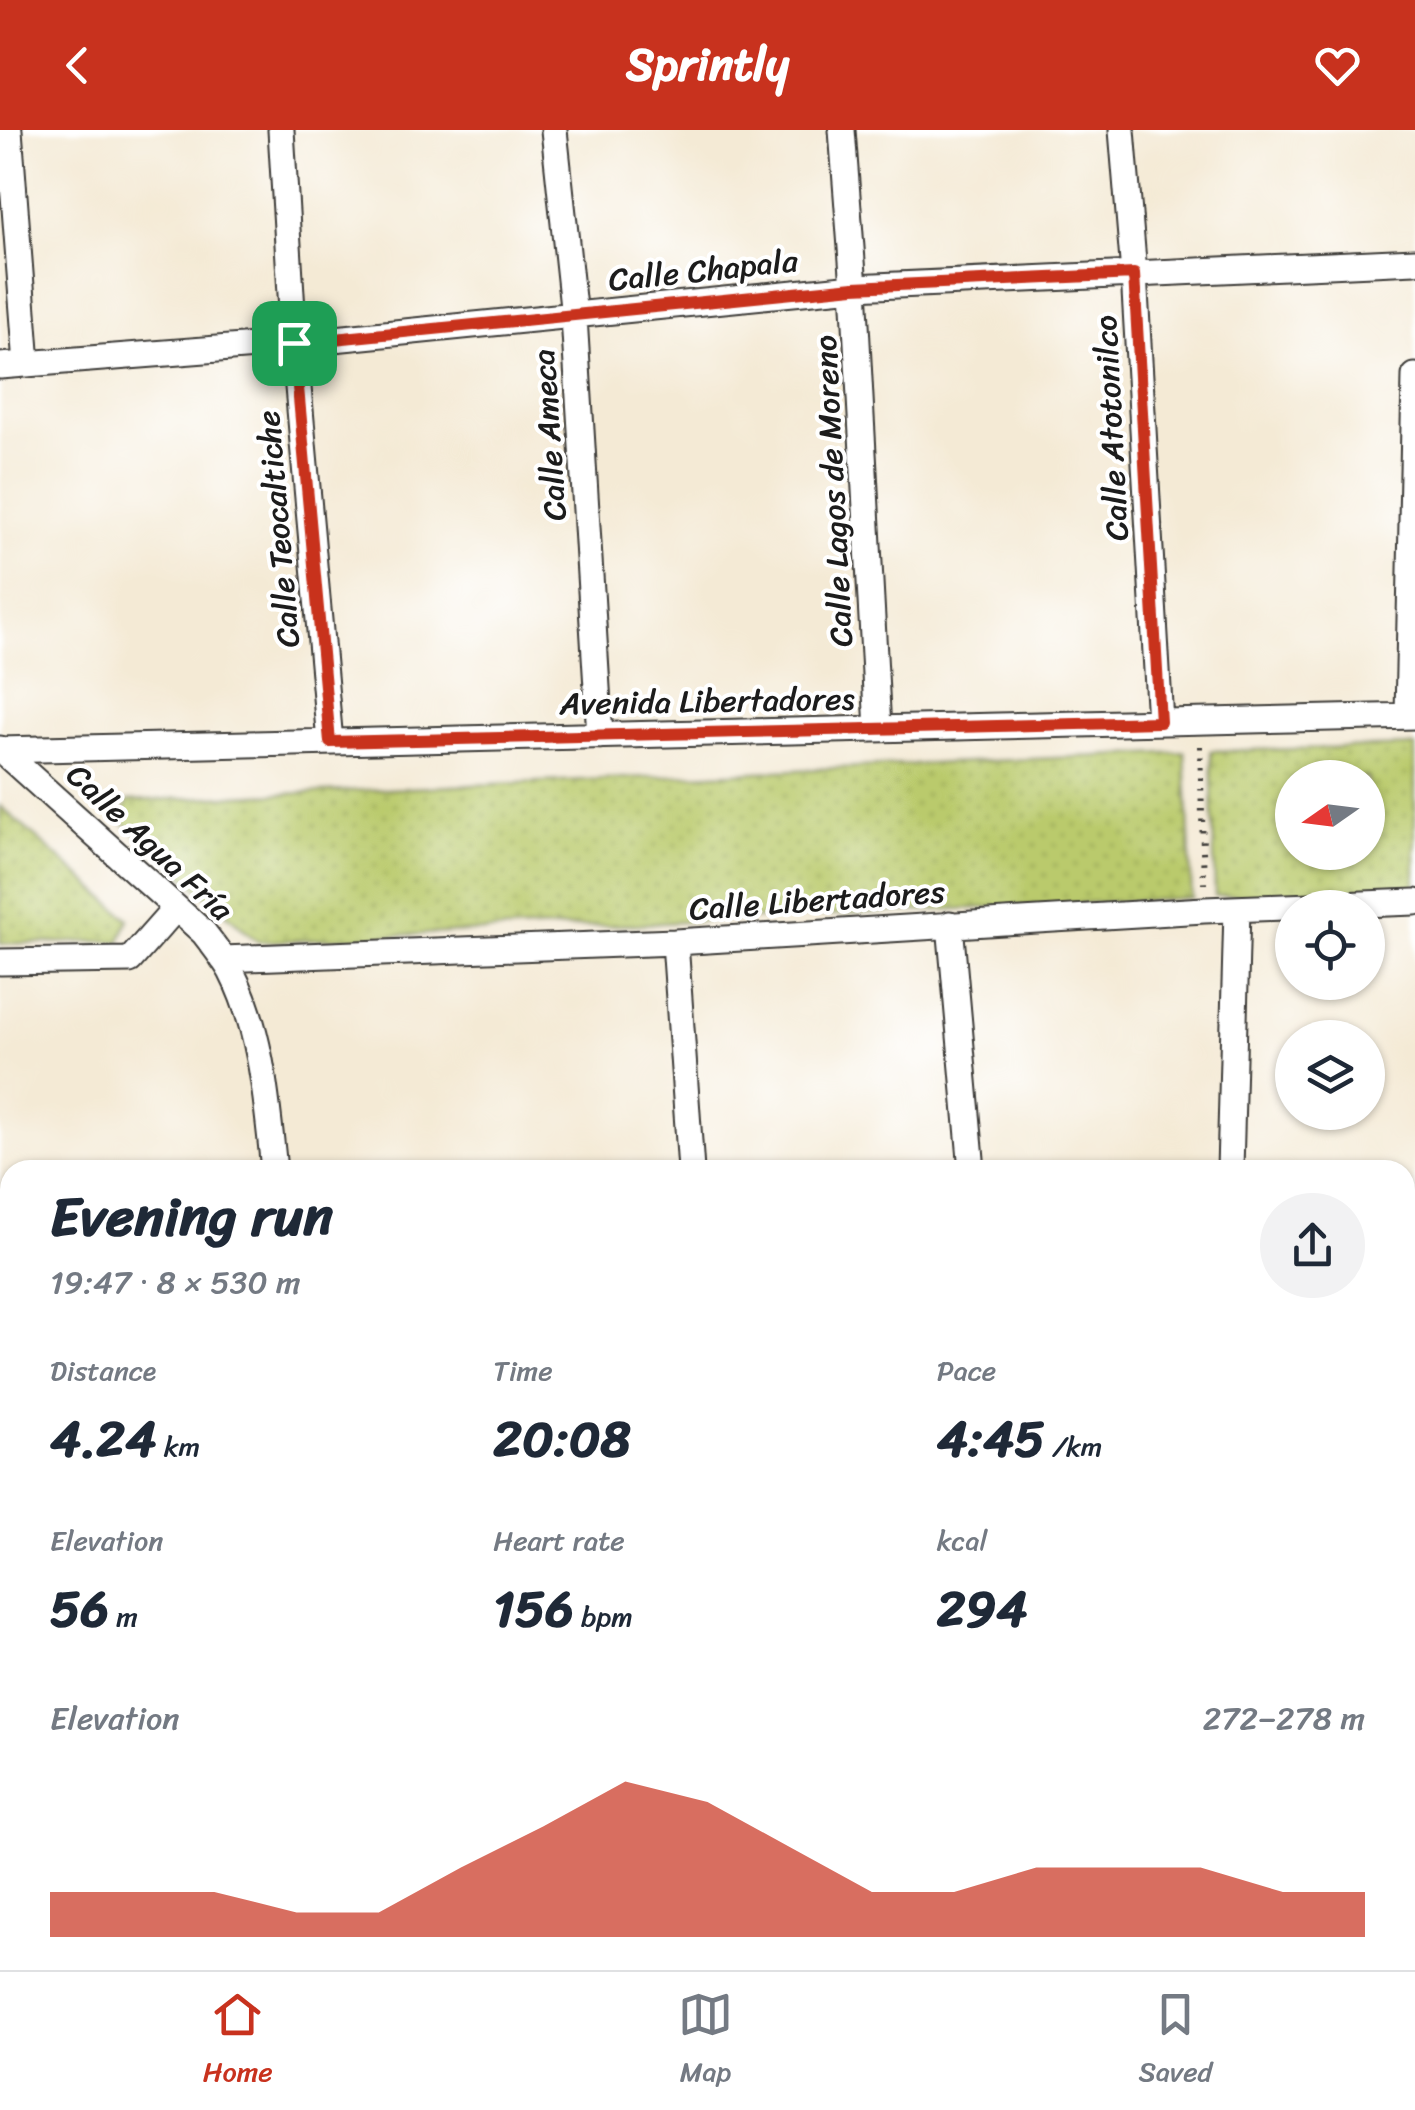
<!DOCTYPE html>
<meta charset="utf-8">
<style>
:root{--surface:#fff;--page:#f2f2f3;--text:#1f2937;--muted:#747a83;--line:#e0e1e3;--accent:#c8321e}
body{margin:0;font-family:Sriracha,sans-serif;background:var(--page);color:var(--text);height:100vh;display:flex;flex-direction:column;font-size:38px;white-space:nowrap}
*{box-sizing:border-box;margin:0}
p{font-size:32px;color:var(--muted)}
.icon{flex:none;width:55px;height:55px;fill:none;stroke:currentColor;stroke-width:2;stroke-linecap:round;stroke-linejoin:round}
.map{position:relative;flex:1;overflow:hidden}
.sheet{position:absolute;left:0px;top:1030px;width:1415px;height:810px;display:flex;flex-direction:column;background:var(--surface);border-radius:30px 30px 0 0;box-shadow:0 2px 8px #0004}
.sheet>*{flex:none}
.needle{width:65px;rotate:256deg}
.tools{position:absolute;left:1275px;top:630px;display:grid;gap:20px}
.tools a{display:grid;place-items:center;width:110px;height:110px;border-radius:50%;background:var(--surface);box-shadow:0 2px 8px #0004;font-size:50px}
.pin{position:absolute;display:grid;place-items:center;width:85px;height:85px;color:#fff;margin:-42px;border-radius:20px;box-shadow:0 5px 15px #0006}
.round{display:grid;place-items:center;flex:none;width:105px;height:105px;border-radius:52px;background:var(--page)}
.overview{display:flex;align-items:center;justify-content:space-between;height:170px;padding:0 50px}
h1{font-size:55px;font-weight:800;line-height:75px}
.figures{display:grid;grid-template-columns:repeat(3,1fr);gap:15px;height:170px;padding:10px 50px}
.figures div{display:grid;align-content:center}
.figures b{font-size:50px;font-weight:800}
.figures small{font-size:28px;font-weight:400}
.figures p{font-size:28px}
.chart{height:280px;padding:20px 50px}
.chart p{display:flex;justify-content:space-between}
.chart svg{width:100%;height:180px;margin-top:10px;fill:var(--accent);opacity:.7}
header{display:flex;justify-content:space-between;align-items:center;height:130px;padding:0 50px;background:var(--accent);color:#fff;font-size:45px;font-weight:800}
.menu{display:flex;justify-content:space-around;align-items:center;height:140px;border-top:2px solid var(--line);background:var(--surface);font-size:28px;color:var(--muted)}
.menu a{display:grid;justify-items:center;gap:5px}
.menu .active{color:var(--accent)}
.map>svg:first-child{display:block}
.grass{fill:url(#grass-dots);stroke:#6b7344;stroke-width:2.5;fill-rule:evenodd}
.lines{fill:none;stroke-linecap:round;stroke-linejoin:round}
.minor-casing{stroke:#3c3b38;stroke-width:29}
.path{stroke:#3c3b38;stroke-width:6;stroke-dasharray:2.5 8;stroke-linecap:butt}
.minor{stroke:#fff;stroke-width:25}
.route-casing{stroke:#fff;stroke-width:20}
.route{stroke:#c8321e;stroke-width:12}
.labels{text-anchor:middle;stroke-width:8;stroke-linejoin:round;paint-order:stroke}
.street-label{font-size:32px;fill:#1c1c1c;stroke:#fff}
</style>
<header><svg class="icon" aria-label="back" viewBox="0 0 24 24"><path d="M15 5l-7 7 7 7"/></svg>Sprintly<svg class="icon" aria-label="heart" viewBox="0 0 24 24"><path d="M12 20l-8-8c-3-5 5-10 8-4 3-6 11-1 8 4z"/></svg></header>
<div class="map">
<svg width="1415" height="1840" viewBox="0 0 1415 1840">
<defs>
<pattern id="grass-dots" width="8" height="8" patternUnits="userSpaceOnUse" patternTransform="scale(2.5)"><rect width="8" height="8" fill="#baca6c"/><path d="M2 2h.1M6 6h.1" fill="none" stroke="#9fad5d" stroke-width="1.8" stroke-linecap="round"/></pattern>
</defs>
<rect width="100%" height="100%" fill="#fff"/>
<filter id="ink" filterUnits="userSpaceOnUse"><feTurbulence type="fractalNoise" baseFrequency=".01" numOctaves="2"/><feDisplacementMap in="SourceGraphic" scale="20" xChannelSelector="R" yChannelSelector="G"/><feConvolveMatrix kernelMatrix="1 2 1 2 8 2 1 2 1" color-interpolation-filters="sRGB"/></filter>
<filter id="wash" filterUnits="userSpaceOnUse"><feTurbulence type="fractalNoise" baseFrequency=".0048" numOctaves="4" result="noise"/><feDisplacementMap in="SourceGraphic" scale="40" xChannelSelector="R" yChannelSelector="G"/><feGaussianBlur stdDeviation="2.25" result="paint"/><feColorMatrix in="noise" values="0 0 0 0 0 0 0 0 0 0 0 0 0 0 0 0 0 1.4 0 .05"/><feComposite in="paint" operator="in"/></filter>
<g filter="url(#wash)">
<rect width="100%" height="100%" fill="#f4ead5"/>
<path class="grass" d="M 1415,616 L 1415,761 L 1215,766 L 1211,621 ZM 1292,648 L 1368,648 L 1368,722 L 1292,722 Z
M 1185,622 L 1192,768 L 258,812 L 120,690 L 128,671 Z
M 0,676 L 129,789 L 120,811 L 0,814 Z"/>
</g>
<g filter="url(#ink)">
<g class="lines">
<g class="minor-casing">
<path id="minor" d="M 9,0 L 27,234
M 281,0 L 294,213 L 330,612
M 554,0 L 574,187 L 600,606
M 842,0 L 854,157 L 878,599
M 1122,0 L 1134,144 L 1160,592
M 0,236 L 294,213 L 854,157 L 1415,131
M 1408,586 L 1415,246
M 0,619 L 204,803 C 213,815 223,827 231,841 C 262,901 267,974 274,1040
M 0,620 L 1415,586
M 950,794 L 972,1040
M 675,812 L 691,1040
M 223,829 L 675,812 L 1204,780 L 1415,772
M 0,832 L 130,830 L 176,778
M 1230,1040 L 1237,779
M 0,1184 L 10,1183
M 1405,1364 L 1415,1346
M 0,1401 L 10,1396
M 1405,1756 L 1405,1781
M 1405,1829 L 1411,1840
M 242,1830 L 246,1840
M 442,1830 L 446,1840
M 710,1830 L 719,1840
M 901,1830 L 906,1840
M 1139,1830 L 1143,1840
M 1044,1840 L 1058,1830"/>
</g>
<path class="path" d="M 1200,616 L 1204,754"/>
<use href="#minor" class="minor"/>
</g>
</g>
<g class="lines" filter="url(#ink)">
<g class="route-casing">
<path id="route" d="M 1134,144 L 1160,592 L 330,612 L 294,213 L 854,157 Z"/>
</g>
<use href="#route" class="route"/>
</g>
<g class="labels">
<g class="street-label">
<text transform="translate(703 140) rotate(-6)" y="11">Calle Chapala</text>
<text transform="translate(1111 298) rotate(-93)" y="11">Calle Atotonilco</text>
<text transform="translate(549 305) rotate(-94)" y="11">Calle Ameca</text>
<text transform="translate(833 361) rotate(-93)" y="11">Calle Lagos de Moreno</text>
<text transform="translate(278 399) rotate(-95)" y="11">Calle Teocaltiche</text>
<text transform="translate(707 571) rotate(-1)" y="11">Avenida Libertadores</text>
<text transform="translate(150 712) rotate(43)" y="11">Calle Agua Fría</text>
<text transform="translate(817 770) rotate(-4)" y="11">Calle Libertadores</text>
</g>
</g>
</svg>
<div class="tools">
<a><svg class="needle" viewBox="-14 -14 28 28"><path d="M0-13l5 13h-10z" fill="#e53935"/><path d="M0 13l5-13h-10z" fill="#747a83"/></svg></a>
<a><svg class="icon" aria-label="locate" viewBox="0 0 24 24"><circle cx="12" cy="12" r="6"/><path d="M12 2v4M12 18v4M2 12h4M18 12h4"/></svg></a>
<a><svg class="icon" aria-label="layers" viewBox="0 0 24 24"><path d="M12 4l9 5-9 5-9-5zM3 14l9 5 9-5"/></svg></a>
</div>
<div class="pin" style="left:294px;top:213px;background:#1e9e55"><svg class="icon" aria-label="arrive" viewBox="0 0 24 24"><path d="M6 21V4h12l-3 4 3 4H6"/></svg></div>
<section class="sheet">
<div class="overview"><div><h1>Evening run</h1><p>19:47 · 8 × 530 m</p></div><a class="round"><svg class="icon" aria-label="share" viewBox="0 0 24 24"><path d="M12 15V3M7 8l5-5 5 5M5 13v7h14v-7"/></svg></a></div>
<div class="figures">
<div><p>Distance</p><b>4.24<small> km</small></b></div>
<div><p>Time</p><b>20:08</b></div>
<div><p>Pace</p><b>4:45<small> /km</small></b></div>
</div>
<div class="figures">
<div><p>Elevation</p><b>56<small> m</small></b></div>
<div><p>Heart rate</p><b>156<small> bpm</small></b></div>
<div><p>kcal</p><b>294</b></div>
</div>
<div class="chart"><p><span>Elevation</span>272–278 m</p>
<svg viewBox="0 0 160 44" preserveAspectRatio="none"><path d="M0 44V33L10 33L20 33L30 38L40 38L50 27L60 17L70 6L80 11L90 22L100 33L110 33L120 27L130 27L140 27L150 33L160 33V44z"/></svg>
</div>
</section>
</div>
<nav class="menu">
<a class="active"><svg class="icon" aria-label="home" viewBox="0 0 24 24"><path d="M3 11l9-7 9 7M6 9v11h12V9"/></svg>Home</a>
<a><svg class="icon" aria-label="map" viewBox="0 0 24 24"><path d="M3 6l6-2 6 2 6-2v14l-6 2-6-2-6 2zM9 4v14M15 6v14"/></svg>Map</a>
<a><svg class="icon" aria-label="saved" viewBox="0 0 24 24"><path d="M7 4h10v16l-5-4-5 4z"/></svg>Saved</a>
</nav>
